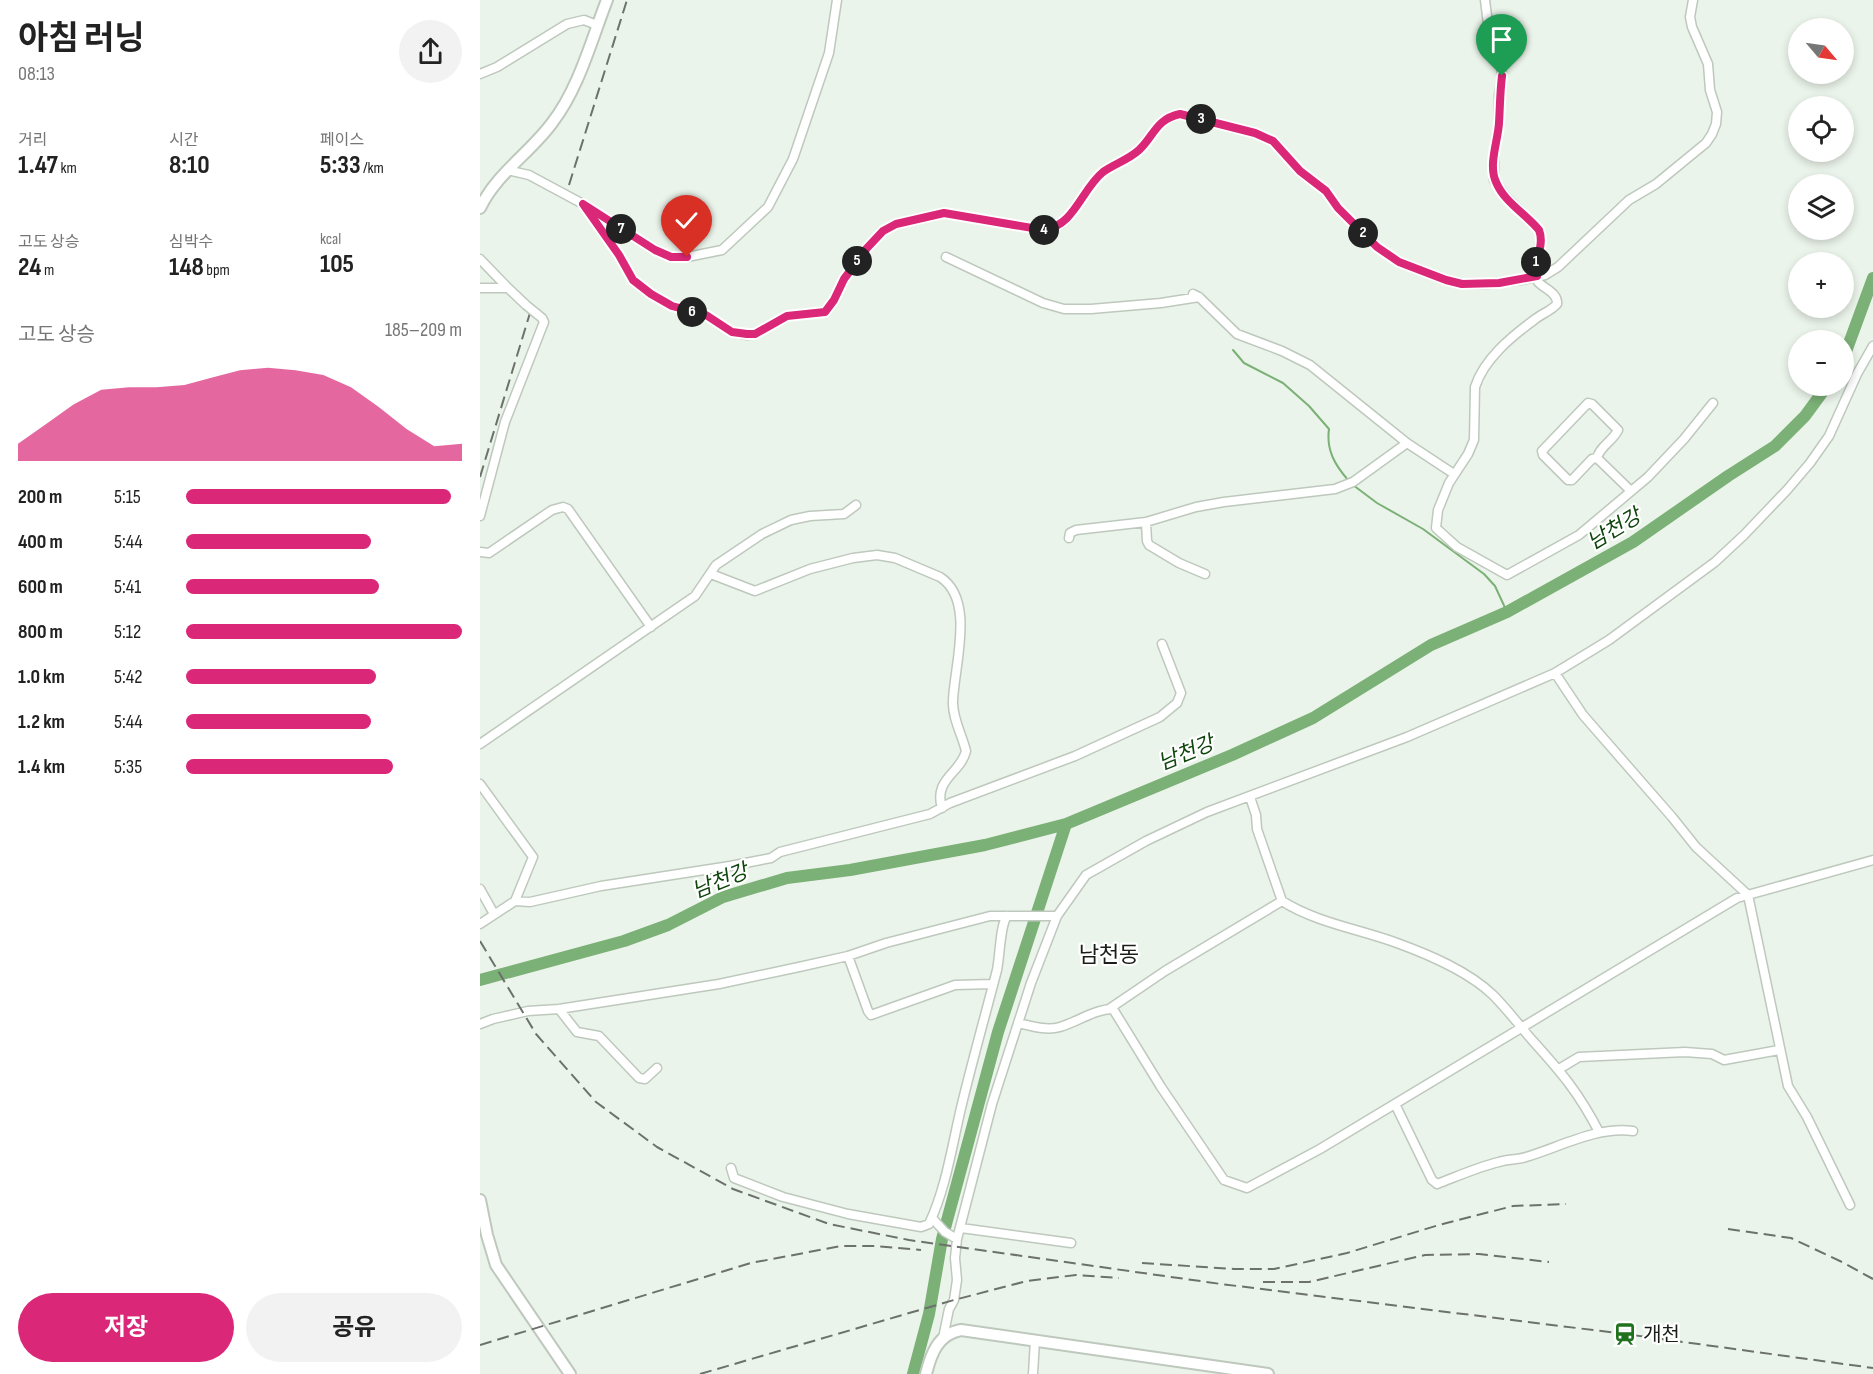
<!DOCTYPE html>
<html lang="ko">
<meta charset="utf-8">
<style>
:root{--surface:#fff;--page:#f2f2f2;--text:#222;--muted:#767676;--accent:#db2777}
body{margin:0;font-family:"Sofia Sans Condensed","Noto Sans KR",sans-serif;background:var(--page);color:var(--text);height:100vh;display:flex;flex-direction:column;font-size:22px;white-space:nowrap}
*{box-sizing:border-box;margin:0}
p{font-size:20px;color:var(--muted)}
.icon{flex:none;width:33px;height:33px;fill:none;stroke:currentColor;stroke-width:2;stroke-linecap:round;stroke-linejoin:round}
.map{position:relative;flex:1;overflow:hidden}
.drawer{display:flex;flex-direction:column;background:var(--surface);width:480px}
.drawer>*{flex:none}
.needle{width:39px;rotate:119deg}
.tools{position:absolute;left:1308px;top:18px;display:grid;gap:12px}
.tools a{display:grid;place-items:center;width:66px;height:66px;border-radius:50%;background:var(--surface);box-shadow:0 3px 9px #0003;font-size:30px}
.pin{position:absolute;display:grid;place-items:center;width:51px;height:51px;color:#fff;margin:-62px -26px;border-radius:50% 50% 50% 0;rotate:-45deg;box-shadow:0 0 6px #0007}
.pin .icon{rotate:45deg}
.km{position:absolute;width:30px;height:30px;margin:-15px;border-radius:50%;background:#222;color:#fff;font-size:16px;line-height:30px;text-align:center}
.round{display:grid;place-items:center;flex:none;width:63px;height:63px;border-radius:32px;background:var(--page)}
.overview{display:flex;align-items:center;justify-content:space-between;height:102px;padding:0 18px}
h1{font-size:33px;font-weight:700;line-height:45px}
.stats{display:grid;grid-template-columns:repeat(3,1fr);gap:9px;height:102px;padding:6px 18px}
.stats div{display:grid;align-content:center}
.stats b{font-size:26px;font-weight:700}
.stats small{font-size:16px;font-weight:400}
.stats p{font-size:16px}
.chart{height:168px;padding:12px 18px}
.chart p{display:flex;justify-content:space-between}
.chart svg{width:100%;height:108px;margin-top:6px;fill:var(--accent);opacity:.7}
.primary-button{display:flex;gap:12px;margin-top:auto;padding:12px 18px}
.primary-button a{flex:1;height:69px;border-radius:36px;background:var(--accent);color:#fff;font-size:24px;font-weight:700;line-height:69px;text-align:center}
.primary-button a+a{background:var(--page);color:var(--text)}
ul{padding:0 18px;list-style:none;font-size:20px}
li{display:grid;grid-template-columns:96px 72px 1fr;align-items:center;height:45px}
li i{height:15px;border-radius:8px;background:var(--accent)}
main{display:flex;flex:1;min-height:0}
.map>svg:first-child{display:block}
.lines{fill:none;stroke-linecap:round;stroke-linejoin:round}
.stream{stroke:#7bb076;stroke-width:2}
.river{stroke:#7bb076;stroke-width:12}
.minor-casing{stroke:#bec8bd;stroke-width:11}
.major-casing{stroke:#bec8bd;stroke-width:14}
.minor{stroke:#fff;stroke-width:8}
.major{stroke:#fff;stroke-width:10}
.rail{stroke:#6c716b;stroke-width:2;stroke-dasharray:12 6;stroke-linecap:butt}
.minor-bridge-casing{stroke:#bec8bd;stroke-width:11;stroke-linecap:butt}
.minor-bridge{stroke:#fff;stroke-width:8}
.route-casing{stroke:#fff;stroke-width:12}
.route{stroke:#db2777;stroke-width:8}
.labels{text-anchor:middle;stroke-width:4.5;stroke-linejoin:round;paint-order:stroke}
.poi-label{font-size:20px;fill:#1a1d19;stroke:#fff;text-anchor:start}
.water-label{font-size:21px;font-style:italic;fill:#0e460c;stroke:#fff}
.quarter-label{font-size:22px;fill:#1a1d19;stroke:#fff}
</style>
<main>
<section class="drawer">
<div class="overview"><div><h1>아침 러닝</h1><p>08:13</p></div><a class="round"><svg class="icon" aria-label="share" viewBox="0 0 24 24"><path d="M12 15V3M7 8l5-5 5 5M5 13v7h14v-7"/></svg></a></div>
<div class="stats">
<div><p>거리</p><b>1.47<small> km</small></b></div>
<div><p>시간</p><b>8:10</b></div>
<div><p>페이스</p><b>5:33<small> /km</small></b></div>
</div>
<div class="stats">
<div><p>고도 상승</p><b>24<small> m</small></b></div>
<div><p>심박수</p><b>148<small> bpm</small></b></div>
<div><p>kcal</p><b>105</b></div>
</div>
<div class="chart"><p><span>고도 상승</span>185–209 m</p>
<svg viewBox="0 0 160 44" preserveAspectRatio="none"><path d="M0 44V37L10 29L20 21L30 15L40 14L50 14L60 13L70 10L80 7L90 6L100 7L110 9L120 14L130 22L140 31L150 38L160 37V44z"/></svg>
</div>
<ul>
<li><b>200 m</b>5:15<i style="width:96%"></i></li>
<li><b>400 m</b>5:44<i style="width:67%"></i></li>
<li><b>600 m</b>5:41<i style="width:70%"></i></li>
<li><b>800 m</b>5:12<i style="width:100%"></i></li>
<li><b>1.0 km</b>5:42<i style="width:69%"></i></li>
<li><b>1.2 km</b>5:44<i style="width:67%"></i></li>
<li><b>1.4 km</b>5:35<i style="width:75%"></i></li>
</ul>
<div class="primary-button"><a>저장</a><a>공유</a></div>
</section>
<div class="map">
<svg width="1393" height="1374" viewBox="0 0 1393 1374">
<rect width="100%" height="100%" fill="#ebf4ea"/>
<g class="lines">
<path class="stream" d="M 753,350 L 764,363 L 803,383 L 829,406 L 849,429 C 846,450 855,465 868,480
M 873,485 L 897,503 L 943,529 L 1004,574 L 1015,586 L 1027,612"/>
<path class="river" d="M 1364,357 L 1393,278
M 0,980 L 144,941 L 188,925 L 243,897 L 307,878 L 370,870 L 505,845 L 586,824 L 752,755 L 833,718 L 951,645 L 1027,612 L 1153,542 L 1248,476 L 1295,446 L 1325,416 L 1347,386
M 433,1374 L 449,1314 L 462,1239 L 518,1032 L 586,824"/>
<g class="minor-casing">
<path id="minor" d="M 1005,0 L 1008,24 L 1019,48 L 1022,76 L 1019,95 L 1019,124 L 1014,154 L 1014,180 L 1026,197 L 1059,230 C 1064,243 1056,253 1056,266 C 1056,271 1057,276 1058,282 C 1065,289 1078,293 1077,304 C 1071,311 1061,314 1054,320 C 1031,337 1004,359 995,387 L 994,440 L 988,454 L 969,483 L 958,510 L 956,528 L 977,547 L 1027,575 L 1099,535 L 1168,477 L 1204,439 L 1233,403
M 0,74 L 17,67 L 87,24 L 104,20 L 117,25
M 27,170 L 49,175 L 103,204 L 175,250 L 191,257 L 207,257 L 242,250 L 288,207 L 313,159 L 349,53 L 357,0
M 103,204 L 139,255 L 153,280 L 171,294 L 192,306 L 226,315 L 252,332 L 267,335 L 275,334 L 307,316 L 345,312 L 354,300 L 364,279 L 387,248 L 403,231 L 416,224 L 464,213 L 564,230 C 595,226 601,190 623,172 C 634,164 648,160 659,150 C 674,136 676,120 700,114 L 775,133 L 793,141 L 820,171 L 846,191 L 858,208 L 897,247 L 919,262 L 966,280 L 982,284 L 1007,284 L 1041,280 L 1065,275 L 1078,267 L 1149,200 L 1176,184 L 1226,143 L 1232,134 L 1236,124 L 1237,112 L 1230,90 L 1228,64 L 1212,27 L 1210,17 L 1213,0
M 466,257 L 563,303 L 584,309 L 611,309 L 681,303 L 719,297
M 0,259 L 28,288 L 0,288
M 28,288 L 46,305
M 713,294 L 719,297 L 757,334 L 802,351 L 830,365 L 927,443 L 974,474
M 1117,458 C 1120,446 1133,441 1138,430 L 1112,404 L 1108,403 L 1062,451 L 1063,455 L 1088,480 L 1092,480 L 1112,459 L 1117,458 L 1151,491
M 0,516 L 25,422 L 64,322 L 62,318 L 57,314
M 666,522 L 667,541 L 669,545 L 699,563 L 725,574
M 589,538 L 590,533 L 596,530 L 666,522 L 716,507 L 744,502 L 855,489 L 873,482 L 927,443
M 0,552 L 9,553 L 72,510 L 83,507 L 88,509 L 171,627
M 231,574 L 275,591 L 330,569 L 373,558 L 397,555 L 415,558 L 460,577 C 496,600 474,666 473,701 C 472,717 482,735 486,751 C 481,773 453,779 462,808
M 1075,673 L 1103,715 L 1192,817 L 1216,847 L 1268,895 L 1308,1086 L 1327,1117 L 1370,1205
M 0,744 L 215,596 L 236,565 L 282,534 L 311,520 L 330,516 L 364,514 L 376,505
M 0,784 L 53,857 L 35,901 L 0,924
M 0,889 L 14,914
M 35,901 L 50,902 L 121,886 L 250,866 L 291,858 L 300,852 L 450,814 L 470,803 L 595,756 L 680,717 L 697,703 L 701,693 L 682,644
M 802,901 C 837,923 879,929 917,943 C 950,955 988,971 1013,995 C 1027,1009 1039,1025 1052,1040 C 1081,1072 1099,1093 1119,1132
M 368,956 L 388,1011 L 391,1015 L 475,985 L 513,984
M 79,1009 L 97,1032 L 119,1036 L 159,1078 L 165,1079 L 177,1068
M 629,1009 L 685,971 L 802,901 L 777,829 L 776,815 L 770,797
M 538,1023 C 551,1026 566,1031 580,1027 C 597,1022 615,1009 633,1009 L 681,1087 L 744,1180 L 767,1188 L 840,1149 L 1257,898 L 1393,860
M 0,1024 L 13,1019 L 48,1011 L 79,1009 L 239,984 L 319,967 L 368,956 L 406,943 L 510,916 L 577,916
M 1079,1069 L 1099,1057 L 1205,1052 L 1232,1054 L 1244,1060 L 1299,1050
M 915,1104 L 952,1180 L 957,1184 C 978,1176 998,1167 1019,1162 C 1027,1159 1037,1160 1046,1157 C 1080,1147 1117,1126 1153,1131
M 251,1168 L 254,1178 L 303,1197 L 368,1214 L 441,1227 L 449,1224 C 466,1188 472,1146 481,1108 C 492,1062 505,1016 517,970 C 520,956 520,925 527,916
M 452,1218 L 465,1232 L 477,1239
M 481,1228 L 591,1243
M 463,1338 L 469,1309 L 474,1300 L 477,1280 L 475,1258 L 477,1239 L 512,1104 L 551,983 L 577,916 L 606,875 L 666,841 L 727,812 L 927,737 L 1075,673 L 1129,640 L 1235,562 L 1264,535 L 1307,490 L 1330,463 L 1349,436 L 1377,374 L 1393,346
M 553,1374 L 555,1340"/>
</g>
<g class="major-casing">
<path id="major" d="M 0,208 C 17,173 50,153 72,123 C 99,88 111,41 127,0
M 0,1200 L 7,1235 L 16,1265 L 90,1374
M 446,1374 C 451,1354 458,1334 481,1330 L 788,1374"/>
</g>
<use href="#minor" class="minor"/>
<use href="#major" class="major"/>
<path class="rail" d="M 89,185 L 147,0
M 0,477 L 50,313
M 0,941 L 56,1034 L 116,1102 L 177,1147 L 253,1189 L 349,1224 L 429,1240 L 741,1284 L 1145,1334 L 1393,1368
M 1248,1229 L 1311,1238 L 1362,1262 L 1393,1279
M 662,1263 L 754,1269 L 794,1269 L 867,1253 L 959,1225 L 1033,1206 L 1086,1204
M 783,1282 L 829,1282 L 945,1255 L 999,1254 L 1069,1262
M 0,1345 L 271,1263 L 361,1246 L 395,1246 L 441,1250
M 220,1374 L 474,1300 L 547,1281 L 596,1275 L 639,1278"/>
<g class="minor-bridge-casing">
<path id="minor-bridge" d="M 46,305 L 57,314"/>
</g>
<use href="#minor-bridge" class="minor-bridge"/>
</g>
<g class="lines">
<g class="route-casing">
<path id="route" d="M 207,257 L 191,257 L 175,250 L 103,204 L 139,255 L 153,280 L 171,294 L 192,306 L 226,315 L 252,332 L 267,334 L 275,334 L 307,316 L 345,312 L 354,300 L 364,279 L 387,248 L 403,231 L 416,224 L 464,213 L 564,230 C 595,225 601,190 623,172 C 634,164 648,160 659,150 C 674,136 676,119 700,114 L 775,133 L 793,141 L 820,171 L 846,191 L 858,208 L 897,247 L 919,262 L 966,280 L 982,284 L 1019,283 L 1057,276 C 1054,260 1065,245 1059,230 C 1046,214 1024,202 1016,182 C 1008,165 1018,141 1019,123 C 1020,107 1020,92 1022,76"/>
</g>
<use href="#route" class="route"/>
</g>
<defs>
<g id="station-bare" transform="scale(1.8)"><path d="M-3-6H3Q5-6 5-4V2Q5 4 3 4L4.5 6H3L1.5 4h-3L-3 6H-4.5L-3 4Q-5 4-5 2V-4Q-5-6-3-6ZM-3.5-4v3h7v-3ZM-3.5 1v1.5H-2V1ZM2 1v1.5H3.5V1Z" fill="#1f721c" stroke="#fff" stroke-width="2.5" paint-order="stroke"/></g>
</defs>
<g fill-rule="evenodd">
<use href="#station-bare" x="1145" y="1334"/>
</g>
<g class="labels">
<g class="poi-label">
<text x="1163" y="1341">개천</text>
</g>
<g class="water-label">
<text transform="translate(1134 529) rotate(-31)" y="7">남천강</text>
<text transform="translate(706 753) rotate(-22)" y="7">남천강</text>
<text transform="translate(240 881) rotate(-22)" y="7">남천강</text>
</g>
<g class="quarter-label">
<text x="629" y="962">남천동</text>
</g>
</g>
</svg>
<div class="tools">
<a><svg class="needle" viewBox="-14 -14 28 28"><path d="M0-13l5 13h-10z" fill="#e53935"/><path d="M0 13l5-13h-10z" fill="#767676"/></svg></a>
<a><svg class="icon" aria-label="locate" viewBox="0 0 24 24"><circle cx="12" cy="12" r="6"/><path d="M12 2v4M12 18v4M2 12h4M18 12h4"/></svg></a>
<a><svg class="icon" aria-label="layers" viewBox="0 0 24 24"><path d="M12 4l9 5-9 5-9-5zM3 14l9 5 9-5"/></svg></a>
<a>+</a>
<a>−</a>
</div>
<div class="pin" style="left:1022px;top:76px;background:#1e9e55"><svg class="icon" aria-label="arrive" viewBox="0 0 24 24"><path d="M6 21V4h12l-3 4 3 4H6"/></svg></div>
<div class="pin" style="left:207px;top:257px;background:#d93025"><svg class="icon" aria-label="check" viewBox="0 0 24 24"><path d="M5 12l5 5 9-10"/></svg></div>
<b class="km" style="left:1056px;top:262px">1</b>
<b class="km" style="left:883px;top:233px">2</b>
<b class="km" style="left:721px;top:119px">3</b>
<b class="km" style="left:564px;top:230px">4</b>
<b class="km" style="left:377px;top:261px">5</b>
<b class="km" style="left:212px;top:312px">6</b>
<b class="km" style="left:141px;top:229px">7</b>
</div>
</main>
